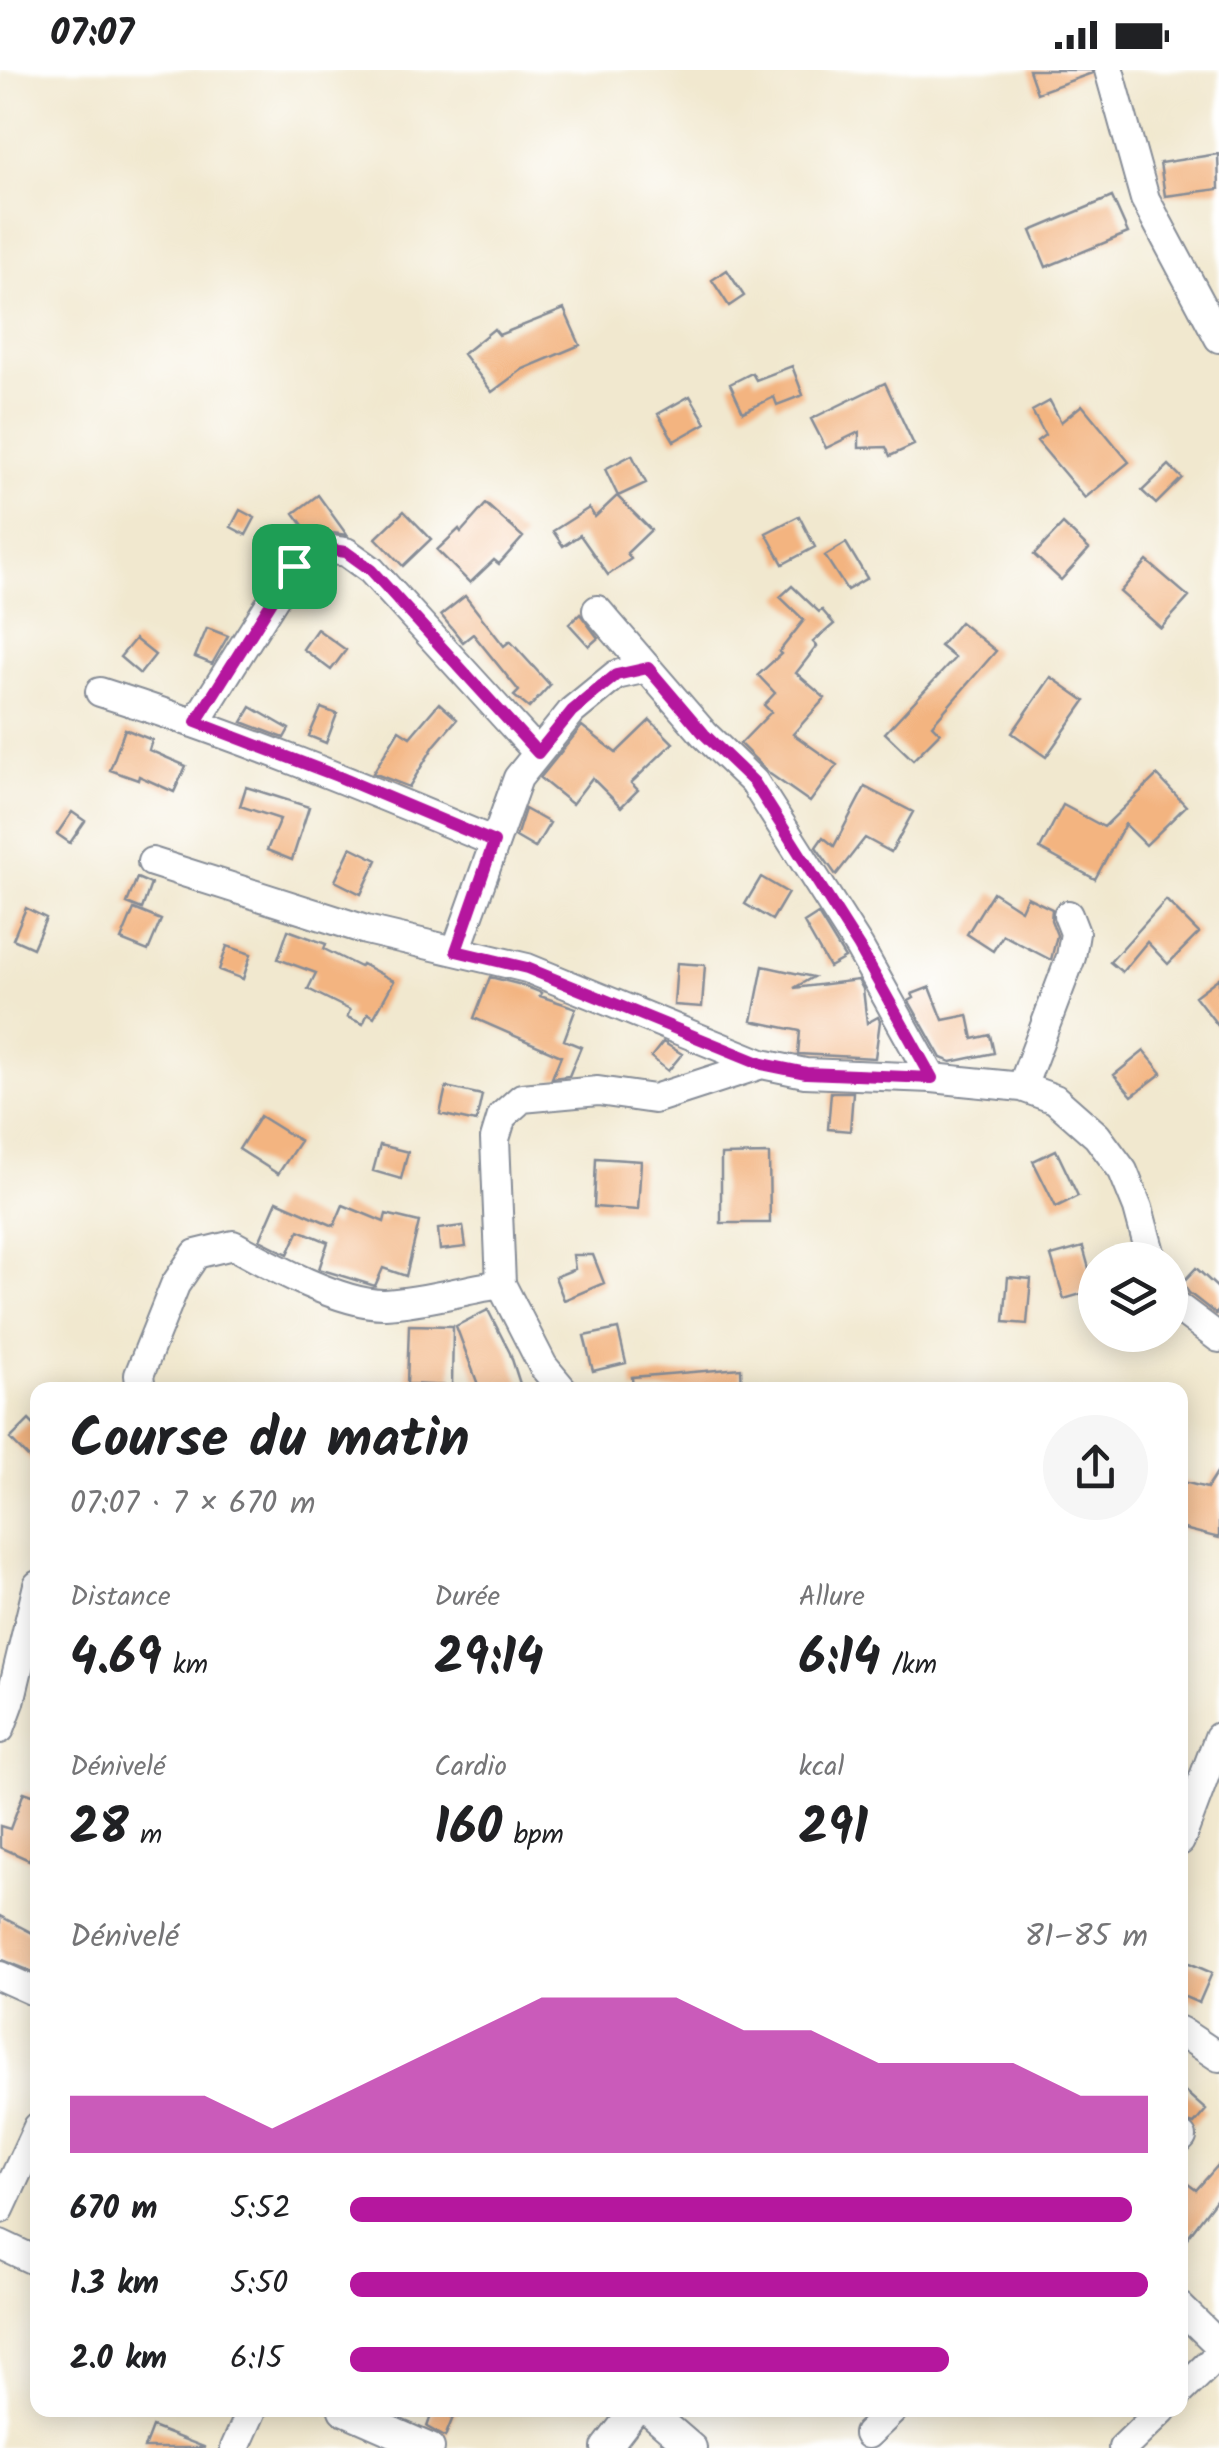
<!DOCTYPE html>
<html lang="fr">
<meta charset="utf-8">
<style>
:root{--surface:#fff;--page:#f6f6f6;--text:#202124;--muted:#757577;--accent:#b5179e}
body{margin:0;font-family:Kalam,sans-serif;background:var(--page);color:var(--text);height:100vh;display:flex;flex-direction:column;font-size:38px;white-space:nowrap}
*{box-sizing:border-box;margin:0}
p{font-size:32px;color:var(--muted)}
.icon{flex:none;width:55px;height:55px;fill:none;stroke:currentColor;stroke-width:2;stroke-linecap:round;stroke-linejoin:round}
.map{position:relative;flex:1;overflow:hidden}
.details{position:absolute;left:30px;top:1312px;width:1158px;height:1035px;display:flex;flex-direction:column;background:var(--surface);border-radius:20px;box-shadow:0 5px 25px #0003}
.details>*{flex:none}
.fabs{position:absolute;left:1078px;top:1172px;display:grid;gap:20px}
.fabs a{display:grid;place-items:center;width:110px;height:110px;border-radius:50%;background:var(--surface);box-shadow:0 5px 25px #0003;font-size:50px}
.pin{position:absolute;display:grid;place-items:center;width:85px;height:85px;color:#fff;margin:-42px;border-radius:20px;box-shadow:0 5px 15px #0006}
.round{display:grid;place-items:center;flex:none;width:105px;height:105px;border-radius:52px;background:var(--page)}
.head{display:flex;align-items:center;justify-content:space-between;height:170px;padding:0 40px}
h1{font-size:55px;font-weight:600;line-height:75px}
.metrics{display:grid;grid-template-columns:repeat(3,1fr);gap:15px;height:170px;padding:10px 40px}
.metrics div{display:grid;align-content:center}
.metrics b{font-size:50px;font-weight:600}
.metrics small{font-size:28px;font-weight:400}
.metrics p{font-size:28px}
.chart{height:280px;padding:20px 40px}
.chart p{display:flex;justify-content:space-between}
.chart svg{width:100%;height:180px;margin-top:10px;fill:var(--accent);opacity:.7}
ul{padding:0 40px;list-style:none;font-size:32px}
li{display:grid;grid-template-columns:160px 120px 1fr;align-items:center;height:75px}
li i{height:25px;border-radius:12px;background:var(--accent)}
.status{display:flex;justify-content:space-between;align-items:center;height:70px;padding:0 50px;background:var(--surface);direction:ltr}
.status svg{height:28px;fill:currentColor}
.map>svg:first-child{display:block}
.building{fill:#f3b480}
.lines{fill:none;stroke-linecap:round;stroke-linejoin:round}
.minor-casing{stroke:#868c96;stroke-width:32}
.minor{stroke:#fff;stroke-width:28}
.route-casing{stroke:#fff;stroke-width:20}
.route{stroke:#b5179e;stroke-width:12}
</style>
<div class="status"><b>07:07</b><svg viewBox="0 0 49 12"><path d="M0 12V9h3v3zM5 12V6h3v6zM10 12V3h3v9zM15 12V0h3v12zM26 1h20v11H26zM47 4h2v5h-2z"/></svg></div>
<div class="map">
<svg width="1219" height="2378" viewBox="0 0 1219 2378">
<rect width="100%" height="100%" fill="#fff"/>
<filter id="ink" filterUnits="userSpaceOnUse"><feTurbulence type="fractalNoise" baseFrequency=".01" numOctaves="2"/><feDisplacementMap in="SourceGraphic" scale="20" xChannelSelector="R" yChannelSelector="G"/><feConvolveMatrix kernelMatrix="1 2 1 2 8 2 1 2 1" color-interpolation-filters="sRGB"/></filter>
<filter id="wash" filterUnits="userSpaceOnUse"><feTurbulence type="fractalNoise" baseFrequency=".0048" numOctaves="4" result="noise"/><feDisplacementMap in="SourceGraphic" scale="40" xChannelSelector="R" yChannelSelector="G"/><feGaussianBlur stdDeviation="2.25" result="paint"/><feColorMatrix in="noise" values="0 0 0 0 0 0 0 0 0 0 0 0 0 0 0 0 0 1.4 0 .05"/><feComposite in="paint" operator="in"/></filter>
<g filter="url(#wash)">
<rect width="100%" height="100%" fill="#f1e8cf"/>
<g id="blocks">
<path class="building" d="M 1029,0 L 1092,0 L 1092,3 L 1037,23 Z
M 1218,84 L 1219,119 L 1165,126 L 1160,93 Z
M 1112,127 L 1128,163 L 1046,197 L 1031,161 Z
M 727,200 L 744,226 L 729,236 L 712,210 Z
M 564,239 L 580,275 L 523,299 L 492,322 L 463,284 L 494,259 L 499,265 Z
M 792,296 L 803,325 L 777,335 L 774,327 L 743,342 L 730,314 L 752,303 L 756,310 Z
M 885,313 L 914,375 L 890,386 L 886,377 L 859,378 L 859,362 L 826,378 L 811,349 Z
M 690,326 L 706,353 L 674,371 L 658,344 Z
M 1050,331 L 1061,352 L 1082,335 L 1129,392 L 1085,428 L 1037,371 L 1045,365 L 1032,341 Z
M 632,385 L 646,413 L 618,426 L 605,399 Z
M 1169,395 L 1182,408 L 1156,434 L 1142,421 Z
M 318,425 L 347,465 L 325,462 L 311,466 L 294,443 Z
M 617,426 L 651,460 L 627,483 L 631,489 L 608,505 L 580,465 L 563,476 L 553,461 L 589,438 L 595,447 Z
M 486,434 L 523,467 L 499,494 L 494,490 L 470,513 L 437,480 L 459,459 L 461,462 Z
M 240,440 L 255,448 L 246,465 L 231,457 Z
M 404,441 L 431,469 L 403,496 L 376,468 Z
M 799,446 L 815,477 L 783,494 L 766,463 Z
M 1063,454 L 1089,479 L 1061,510 L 1034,485 Z
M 846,473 L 867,508 L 847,520 L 825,486 Z
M 1147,491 L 1189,527 L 1161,558 L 1120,522 Z
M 792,516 L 819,542 L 822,540 L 834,554 L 813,572 L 817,576 L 796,603 L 825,628 L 793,664 L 837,695 L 810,732 L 770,704 L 740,674 L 771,642 L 764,635 L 775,623 L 758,605 L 781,584 L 779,582 L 804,550 L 780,527 Z
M 465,526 L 504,576 L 510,571 L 550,615 L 529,638 L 514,626 L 519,621 L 473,564 L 463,572 L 441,545 Z
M 580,544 L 598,568 L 589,576 L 569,554 Z
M 960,552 L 996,581 L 932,655 L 940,663 L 913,690 L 885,663 L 955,588 L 940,576 Z
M 207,558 L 228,566 L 212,594 L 195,587 Z
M 317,559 L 346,580 L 331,600 L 303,579 Z
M 135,569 L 155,585 L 140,604 L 120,587 Z
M 1051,607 L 1085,631 L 1046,687 L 1012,663 Z
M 439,633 L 457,649 L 434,676 L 409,717 L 373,703 L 399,660 L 410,667 Z
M 251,637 L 289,659 L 284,668 L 242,652 Z
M 321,638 L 337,644 L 326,673 L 309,666 Z
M 650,650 L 673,673 L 631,713 L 638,720 L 621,737 L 592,708 L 572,734 L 540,708 L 582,656 L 616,683 Z
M 125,659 L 152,670 L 149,680 L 186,696 L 174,722 L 139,706 L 138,710 L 110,700 Z
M 1157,705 L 1186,736 L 1146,775 L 1125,754 L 1095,809 L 1040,779 L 1063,735 L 1104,757 Z
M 246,717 L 309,737 L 292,790 L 267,780 L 280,749 L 240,736 Z
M 865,717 L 913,742 L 891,782 L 865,768 L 836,805 L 816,777 L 823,767 L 834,776 Z
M 525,739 L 550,753 L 535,778 L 516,767 Z
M 72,742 L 85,751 L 70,773 L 57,764 Z
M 351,777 L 377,790 L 361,824 L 335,811 Z
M 761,807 L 788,823 L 772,850 L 745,834 Z
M 137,808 L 151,814 L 142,839 L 127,833 Z
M 993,822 L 1021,840 L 1027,827 L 1052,839 L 1051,850 L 1057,865 L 1051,890 L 1003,865 L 993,881 L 967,864 Z
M 1166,830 L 1199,863 L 1168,894 L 1147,872 L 1122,902 L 1110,892 Z
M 26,838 L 46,848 L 33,878 L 13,869 Z
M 134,839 L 161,850 L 148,881 L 121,870 Z
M 818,844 L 845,888 L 829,897 L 804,853 Z
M 288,860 L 326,874 L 324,879 L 360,897 L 362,894 L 394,911 L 374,947 L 368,943 L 363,954 L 347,947 L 350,940 L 308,919 L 316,903 L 278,889 Z
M 227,876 L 251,884 L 243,909 L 219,900 Z
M 677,893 L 705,895 L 702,937 L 674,935 Z
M 763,896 L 813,907 L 794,918 L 858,910 L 863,919 L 867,953 L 878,947 L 880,951 L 875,988 L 798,984 L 800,961 L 752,951 Z
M 490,907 L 522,915 L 542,923 L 540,926 L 576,938 L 564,970 L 581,977 L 569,1006 L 552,1008 L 561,986 L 474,948 Z
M 1219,908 L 1219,957 L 1195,926 Z
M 930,917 L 943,950 L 968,945 L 973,969 L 990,965 L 994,983 L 951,992 L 941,988 L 909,931 L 914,928 L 912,924 Z
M 663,972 L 682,984 L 668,1001 L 651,987 Z
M 1144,981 L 1162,1003 L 1132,1026 L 1114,1005 Z
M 446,1017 L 482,1025 L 476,1052 L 440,1044 Z
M 831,1022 L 853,1022 L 850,1061 L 828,1059 Z
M 260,1046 L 300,1071 L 278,1104 L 239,1079 Z
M 380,1075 L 408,1082 L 401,1109 L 373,1101 Z
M 1056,1080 L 1078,1126 L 1056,1137 L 1033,1091 Z
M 769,1084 L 770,1153 L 721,1153 L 721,1085 Z
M 596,1088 L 641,1091 L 638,1140 L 594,1137 Z
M 277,1131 L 334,1156 L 343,1135 L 384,1152 L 386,1144 L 419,1152 L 406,1206 L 383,1198 L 375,1216 L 319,1199 L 328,1172 L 299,1160 L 288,1184 L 260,1170 Z
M 463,1156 L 466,1177 L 440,1180 L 438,1159 Z
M 1083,1177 L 1095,1220 L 1064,1229 L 1051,1186 Z
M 573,1185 L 593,1185 L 604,1213 L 564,1230 L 555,1207 L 575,1199 Z
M 1196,1198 L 1219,1219 L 1219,1240 L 1216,1244 L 1189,1223 L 1182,1213 Z
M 1008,1207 L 1031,1209 L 1027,1254 L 1004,1252 Z
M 488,1240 L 510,1283 L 522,1320 L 480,1320 L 456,1256 Z
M 409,1255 L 453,1256 L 452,1316 L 407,1314 Z
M 618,1259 L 626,1293 L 593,1301 L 584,1266 Z
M 741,1298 L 742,1320 L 633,1320 L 632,1307 Z
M 29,1350 L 38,1359 L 38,1397 L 10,1369 Z
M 1219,1399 L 1219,1468 L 1180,1458 L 1180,1411 L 1207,1418 Z
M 24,1722 L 38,1727 L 38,1770 L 29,1790 L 0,1777 L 0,1756 L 10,1759 Z
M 0,1846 L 38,1866 L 38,1904 L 0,1889 Z
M 1180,1889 L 1212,1903 L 1199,1933 L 1180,1925 Z
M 1180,2017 L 1206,2040 L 1194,2054 L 1180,2050 Z
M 1219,2094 L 1219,2126 L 1180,2177 L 1180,2108 L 1196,2120 Z
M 433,2340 L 456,2340 L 445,2367 L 427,2357 Z
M 152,2357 L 204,2377 L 204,2378 L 144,2378 Z"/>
</g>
</g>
<g filter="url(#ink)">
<use href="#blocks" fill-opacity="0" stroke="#868c96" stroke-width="2.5"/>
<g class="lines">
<g class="minor-casing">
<path id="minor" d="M 1109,0 L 1145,129 L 1219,268
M 597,540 L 704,664 L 754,712 L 859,877 L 932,1008
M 100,622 C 234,664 364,717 494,772
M 196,652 L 294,496 L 324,479 L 346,482 L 371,500 L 538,683
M 152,792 L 366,860 L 527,898 L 762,994 L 805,1003 L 932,1008 L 1022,1017 L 1055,1029 L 1097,1066 L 1123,1101 L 1138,1138 L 1152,1190
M 456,881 L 518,708 L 572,641 L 616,605 L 647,598
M 1022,1017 L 1071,887 L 1075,863 L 1068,845
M 1170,1225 L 1175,1235 L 1219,1268
M 141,1320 L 139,1305 L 175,1215 L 196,1184 L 233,1175 C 271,1196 342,1235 385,1234 C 423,1232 463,1220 501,1214
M 563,1320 L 543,1296 L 501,1214 L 495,1069 L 502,1046 L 522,1028 L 598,1021 L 654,1029 L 762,994
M 0,1659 L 10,1632 L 38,1515
M 1180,1771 L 1219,1667
M 0,1906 L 38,1923
M 1180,1961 L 1219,1987
M 1180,2069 L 1182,2067
M 0,2139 L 38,2057
M 0,2174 L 38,2192
M 1180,2237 L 1219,2275
M 1180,2322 L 1219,2284
M 343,2340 L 430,2378
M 648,2340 L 692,2378
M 868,2364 L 893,2340
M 235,2378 L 252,2340
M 606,2378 L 635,2340
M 1123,2378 L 1162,2340"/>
</g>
<use href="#minor" class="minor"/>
</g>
</g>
<g class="lines" filter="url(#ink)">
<g class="route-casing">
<path id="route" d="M 324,479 L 346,482 L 371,500 L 538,683 L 572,641 L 616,605 L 648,598 L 704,664 L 754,712 L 859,877 L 932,1008 L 806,1003 L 762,994 L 527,898 L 456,881 L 494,772 L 337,706 L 196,652 L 294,496 Z"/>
</g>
<use href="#route" class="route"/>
</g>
</svg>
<div class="fabs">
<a><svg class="icon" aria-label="layers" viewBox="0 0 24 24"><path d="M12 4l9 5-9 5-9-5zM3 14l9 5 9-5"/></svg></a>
</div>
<div class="pin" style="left:294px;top:496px;background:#1e9e55"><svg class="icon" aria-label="arrive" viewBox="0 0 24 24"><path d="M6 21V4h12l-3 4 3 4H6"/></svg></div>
<section class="details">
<div class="head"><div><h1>Course du matin</h1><p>07:07 · 7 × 670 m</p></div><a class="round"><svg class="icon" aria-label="share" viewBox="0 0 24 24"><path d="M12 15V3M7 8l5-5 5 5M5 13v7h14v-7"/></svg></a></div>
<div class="metrics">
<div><p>Distance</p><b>4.69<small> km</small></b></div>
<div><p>Durée</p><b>29:14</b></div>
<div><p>Allure</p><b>6:14<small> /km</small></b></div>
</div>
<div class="metrics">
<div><p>Dénivelé</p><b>28<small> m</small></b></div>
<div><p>Cardio</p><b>160<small> bpm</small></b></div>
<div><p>kcal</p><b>291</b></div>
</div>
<div class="chart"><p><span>Dénivelé</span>81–85 m</p>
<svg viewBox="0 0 160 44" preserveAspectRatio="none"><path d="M0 44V30L10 30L20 30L30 38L40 30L50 22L60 14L70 6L80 6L90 6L100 14L110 14L120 22L130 22L140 22L150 30L160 30V44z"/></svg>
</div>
<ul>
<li><b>670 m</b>5:52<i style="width:98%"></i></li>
<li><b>1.3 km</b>5:50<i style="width:100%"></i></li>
<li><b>2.0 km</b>6:15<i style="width:75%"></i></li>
</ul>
</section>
</div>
